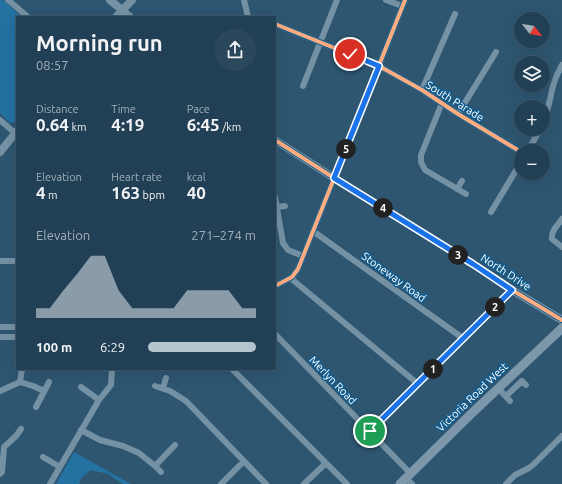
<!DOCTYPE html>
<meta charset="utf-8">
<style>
:root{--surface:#224055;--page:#2a475b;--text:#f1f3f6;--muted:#a2afb9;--line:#3f596c;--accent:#b6c4cd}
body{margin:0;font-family:Ubuntu,sans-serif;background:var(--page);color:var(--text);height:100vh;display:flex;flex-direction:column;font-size:15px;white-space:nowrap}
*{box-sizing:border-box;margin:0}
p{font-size:13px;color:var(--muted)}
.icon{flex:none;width:22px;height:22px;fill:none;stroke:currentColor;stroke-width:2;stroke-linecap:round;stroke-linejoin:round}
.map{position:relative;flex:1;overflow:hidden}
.sheet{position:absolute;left:16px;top:16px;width:260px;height:354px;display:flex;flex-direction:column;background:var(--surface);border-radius:0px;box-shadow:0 4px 16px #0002,0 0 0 1px var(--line)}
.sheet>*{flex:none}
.needle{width:26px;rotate:121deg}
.controls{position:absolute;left:514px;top:12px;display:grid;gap:8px}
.controls a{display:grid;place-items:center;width:36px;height:36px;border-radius:50%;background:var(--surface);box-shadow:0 4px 16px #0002,0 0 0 1px var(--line);font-size:20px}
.pin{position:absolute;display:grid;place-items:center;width:34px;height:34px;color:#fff;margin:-17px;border:2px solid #fff;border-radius:50%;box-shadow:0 1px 4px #0007}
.km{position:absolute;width:20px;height:20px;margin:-10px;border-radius:50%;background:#222;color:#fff;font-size:11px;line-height:20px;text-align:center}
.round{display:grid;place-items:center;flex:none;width:42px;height:42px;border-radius:21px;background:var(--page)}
.summary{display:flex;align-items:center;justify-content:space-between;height:68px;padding:0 20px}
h1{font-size:22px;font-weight:700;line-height:30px}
.stats{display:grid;grid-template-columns:repeat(3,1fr);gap:6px;height:68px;padding:4px 20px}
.stats div{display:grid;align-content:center}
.stats b{font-size:17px;font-weight:700}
.stats small{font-size:11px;font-weight:400}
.stats p{font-size:11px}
.chart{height:112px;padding:8px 20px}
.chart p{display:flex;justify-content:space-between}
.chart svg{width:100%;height:72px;margin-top:4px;fill:var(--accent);opacity:.7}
ul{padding:0 20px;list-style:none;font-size:13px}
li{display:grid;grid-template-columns:64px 48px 1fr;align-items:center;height:30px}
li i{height:10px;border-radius:5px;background:var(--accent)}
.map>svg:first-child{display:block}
.green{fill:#2372a2}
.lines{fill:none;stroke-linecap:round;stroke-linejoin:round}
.minor{stroke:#7592a5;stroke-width:6}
.tertiary{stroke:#7592a5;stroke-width:8}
.secondary{stroke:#7d97aa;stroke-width:9}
.cycleway-casing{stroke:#125c8d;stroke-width:6}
.cycleway{stroke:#ffac80;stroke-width:4}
.route-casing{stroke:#fff;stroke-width:8}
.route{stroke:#1a73e8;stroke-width:5}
.labels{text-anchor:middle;stroke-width:3;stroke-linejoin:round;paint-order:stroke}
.street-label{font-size:11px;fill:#fff;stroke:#125c8d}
</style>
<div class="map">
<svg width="562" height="484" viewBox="0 0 562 484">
<rect width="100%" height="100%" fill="#2e5671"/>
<path class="green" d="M 0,0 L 3,0 L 22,17 L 17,17 L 17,120 L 13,123 L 9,122 L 0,113 Z
M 74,452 L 131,484 L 123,484 L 108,474 L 91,470 L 82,477 L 79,484 L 56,484 Z"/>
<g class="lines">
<path class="minor" d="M 8,0 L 28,17
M 244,0 L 248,17
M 386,0 L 402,6
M 275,24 L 379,66 L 422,90 L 458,114 L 521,152
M 303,86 L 337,0
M 422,90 L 455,14
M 442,103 L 421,155 L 421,162 L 425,170 L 466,194
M 458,114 L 496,52
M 0,120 L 15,133
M 543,123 C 548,112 550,98 553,86 C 555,79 558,72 562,65
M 528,151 L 540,129
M 457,189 L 462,181
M 275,197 L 283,243 L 288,250 L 303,256
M 277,207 L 285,206
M 491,212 L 521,162
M 562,219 C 557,226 551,231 552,239 L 562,247
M 313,232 L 317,234 L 464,339
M 0,261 L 17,261
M 292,277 L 294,281 L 418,384
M 275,286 L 292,277 L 298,269 L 405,0
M 0,327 L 17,327
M 275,334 L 410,473
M 0,337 L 17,337
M 232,369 L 347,484
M 20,382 L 22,369
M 155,386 L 170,391 L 186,401 L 266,484
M 81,387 L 99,400
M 163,388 L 166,378
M 498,388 L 510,401
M 0,391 L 20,382 L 33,386 L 44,391
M 506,396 L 522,381 L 526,385
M 36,407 L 49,382
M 81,430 L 100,440 L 123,446 L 139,453 L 155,466 L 175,445
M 370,431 L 512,290
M 43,457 L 60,467
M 155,466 L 161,472
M 0,474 L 2,472 L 4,447 L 16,436 L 21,429
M 406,478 L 412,484
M 50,484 L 99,400 L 111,385 L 112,369
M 221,484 L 244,461
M 304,484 L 326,463
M 506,484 L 515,475 L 529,468 L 534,464 L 562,436"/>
<path class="tertiary" d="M 110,0 L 130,17
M 116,17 L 132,0
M 275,140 L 334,178 L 473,264 L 512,290 L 562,320
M 0,152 L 17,131"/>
<path class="secondary" d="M 400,484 L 471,414 L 562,328"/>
<g class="cycleway-casing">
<path id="cycleway" d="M 275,24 L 379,66 L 422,90 L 458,114 L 521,152
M 275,140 L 334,178 L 473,264 L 512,290 L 562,320
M 275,286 L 292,277 L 298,269 L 405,0"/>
</g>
<use href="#cycleway" class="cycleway"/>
</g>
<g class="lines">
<g class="route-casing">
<path id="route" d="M 350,54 L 379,66 L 334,178 L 473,264 L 512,290 L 370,431"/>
</g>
<use href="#route" class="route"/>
</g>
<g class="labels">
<g class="street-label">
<text transform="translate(455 101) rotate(32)" y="4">South Parade</text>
<text transform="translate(506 272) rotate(33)" y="4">North Drive</text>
<text transform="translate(394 277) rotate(36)" y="4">Stoneway Road</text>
<text transform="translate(333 380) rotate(46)" y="4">Merlyn Road</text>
<text transform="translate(472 397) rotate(-44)" y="4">Victoria Road West</text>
</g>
</g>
</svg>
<div class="controls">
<a><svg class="needle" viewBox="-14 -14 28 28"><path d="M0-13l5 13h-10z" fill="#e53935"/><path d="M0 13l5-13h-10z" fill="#a2afb9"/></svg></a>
<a><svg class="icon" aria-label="layers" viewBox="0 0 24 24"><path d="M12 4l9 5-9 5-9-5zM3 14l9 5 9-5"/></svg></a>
<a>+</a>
<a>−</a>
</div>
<div class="pin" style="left:370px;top:431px;background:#1e9e55"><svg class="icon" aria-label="arrive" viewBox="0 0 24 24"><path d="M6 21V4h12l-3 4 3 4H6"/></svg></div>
<div class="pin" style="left:350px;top:54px;background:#d93025"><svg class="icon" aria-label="check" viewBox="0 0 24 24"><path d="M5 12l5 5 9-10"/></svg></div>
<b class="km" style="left:433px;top:369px">1</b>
<b class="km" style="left:495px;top:307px">2</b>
<b class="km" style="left:458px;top:255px">3</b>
<b class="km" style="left:383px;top:208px">4</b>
<b class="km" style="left:346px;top:149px">5</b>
<section class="sheet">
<div class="summary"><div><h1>Morning run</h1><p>08:57</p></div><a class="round"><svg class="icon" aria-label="share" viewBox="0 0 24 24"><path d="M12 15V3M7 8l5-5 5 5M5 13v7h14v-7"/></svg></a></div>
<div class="stats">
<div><p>Distance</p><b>0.64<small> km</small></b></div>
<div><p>Time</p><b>4:19</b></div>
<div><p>Pace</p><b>6:45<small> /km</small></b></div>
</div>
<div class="stats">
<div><p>Elevation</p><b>4<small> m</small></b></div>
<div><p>Heart rate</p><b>163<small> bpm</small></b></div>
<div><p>kcal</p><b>40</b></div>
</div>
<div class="chart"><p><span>Elevation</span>271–274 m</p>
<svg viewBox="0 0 160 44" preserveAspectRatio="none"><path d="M0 44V38L10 38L20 27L30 17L40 6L50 6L60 27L70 38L80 38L90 38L100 38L110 27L120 27L130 27L140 27L150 38L160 38V44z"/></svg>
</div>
<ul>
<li><b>100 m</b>6:29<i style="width:100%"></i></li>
</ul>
</section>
</div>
